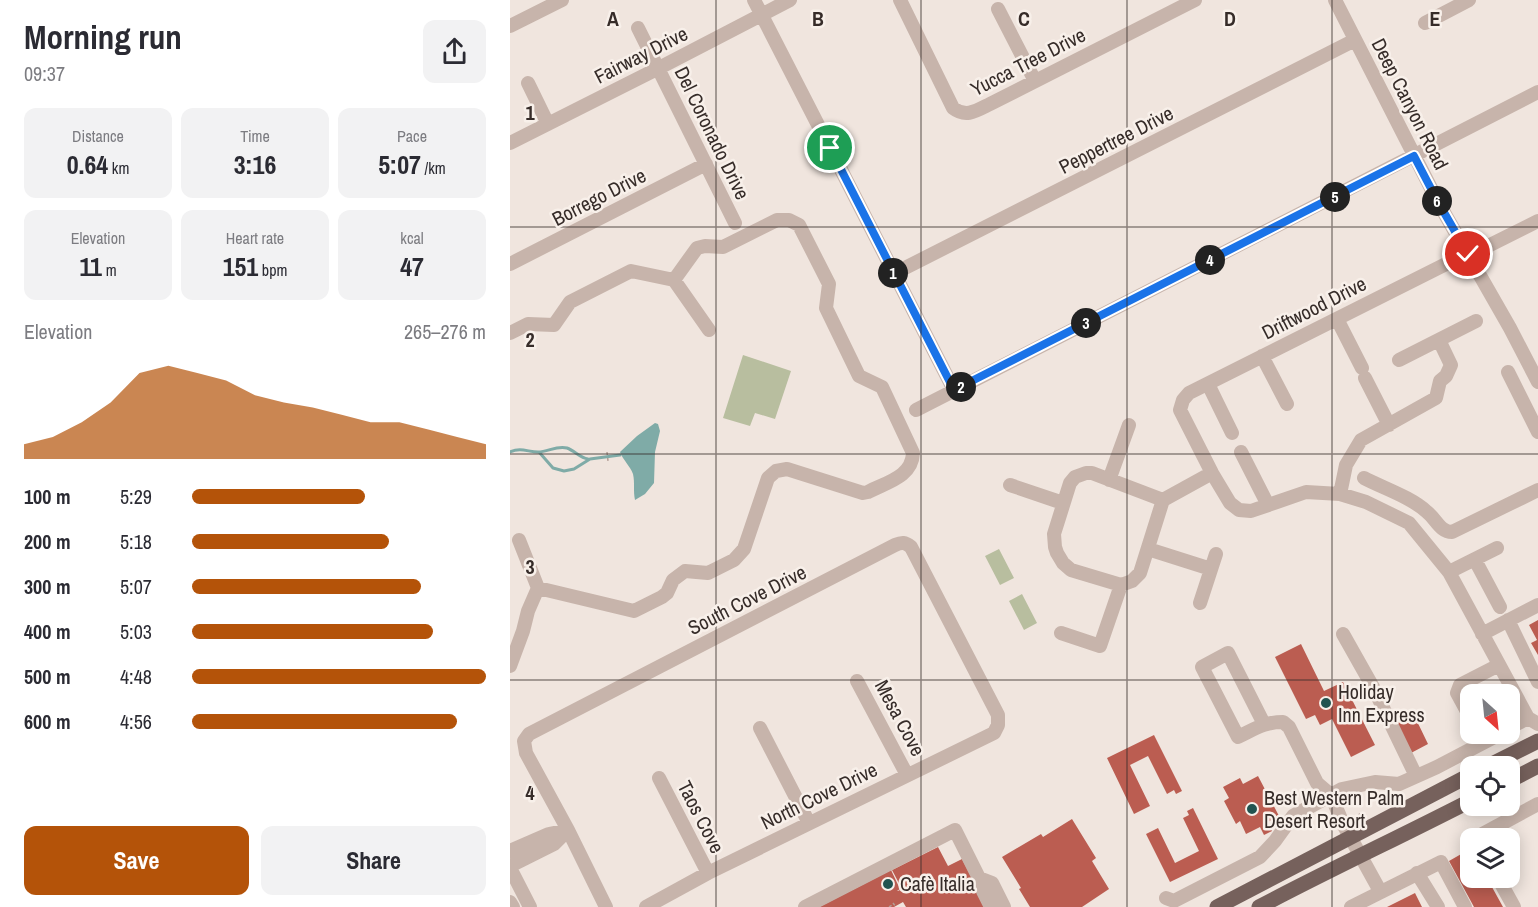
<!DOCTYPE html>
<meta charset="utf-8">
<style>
:root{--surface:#fff;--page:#f2f2f3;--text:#2b2b33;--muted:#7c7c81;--accent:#b45309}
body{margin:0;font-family:"Archivo Narrow",sans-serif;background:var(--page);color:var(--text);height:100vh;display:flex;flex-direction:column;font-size:22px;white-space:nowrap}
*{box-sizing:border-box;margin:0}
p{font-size:20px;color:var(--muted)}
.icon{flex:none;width:33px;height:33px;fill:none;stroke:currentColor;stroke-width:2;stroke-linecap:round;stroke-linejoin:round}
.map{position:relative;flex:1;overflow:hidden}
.sheet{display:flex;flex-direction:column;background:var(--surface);width:510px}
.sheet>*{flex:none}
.needle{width:39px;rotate:153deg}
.tools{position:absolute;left:950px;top:684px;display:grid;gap:12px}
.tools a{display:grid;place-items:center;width:60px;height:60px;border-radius:12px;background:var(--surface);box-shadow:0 3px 15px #0003;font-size:30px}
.pin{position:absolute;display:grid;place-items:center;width:51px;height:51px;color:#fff;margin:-26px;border:3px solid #fff;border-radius:50%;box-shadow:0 2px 6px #0007}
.km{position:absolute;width:30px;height:30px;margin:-15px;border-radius:50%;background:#222;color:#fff;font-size:16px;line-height:30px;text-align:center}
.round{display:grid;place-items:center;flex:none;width:63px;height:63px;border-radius:12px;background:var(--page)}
.headline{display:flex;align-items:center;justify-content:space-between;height:102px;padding:0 24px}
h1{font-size:33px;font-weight:800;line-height:45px}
.metrics{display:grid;grid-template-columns:repeat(3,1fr);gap:9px;height:102px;padding:6px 24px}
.metrics div{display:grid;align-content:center;border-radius:12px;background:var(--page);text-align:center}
.metrics b{font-size:26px;font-weight:800}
.metrics small{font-size:16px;font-weight:400}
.metrics p{font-size:16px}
.chart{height:168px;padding:12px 24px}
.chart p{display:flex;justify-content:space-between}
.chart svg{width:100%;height:108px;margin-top:6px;fill:var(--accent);opacity:.7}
.button{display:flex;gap:12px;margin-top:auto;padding:12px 24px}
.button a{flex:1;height:69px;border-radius:12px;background:var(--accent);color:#fff;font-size:24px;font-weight:800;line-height:69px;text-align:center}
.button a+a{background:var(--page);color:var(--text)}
ul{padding:0 24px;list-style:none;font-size:20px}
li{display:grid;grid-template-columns:96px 72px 1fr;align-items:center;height:45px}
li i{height:15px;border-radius:8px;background:var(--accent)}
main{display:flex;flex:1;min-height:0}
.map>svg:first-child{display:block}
.green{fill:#b8be9f}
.water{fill:#7faba7}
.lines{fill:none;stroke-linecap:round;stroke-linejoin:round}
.stream{stroke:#7faba7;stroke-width:3}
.building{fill:#bb5d51}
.path{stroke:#b39e95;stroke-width:1.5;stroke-dasharray:3 3;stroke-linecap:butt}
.minor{stroke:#c7b4ab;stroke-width:14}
.major{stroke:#76615c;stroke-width:15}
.route-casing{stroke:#fff;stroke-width:12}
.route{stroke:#1a73e8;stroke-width:8}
.grid{fill:none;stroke:#362c29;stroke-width:1.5;stroke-opacity:0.55}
.poi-dot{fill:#225350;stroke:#f8f0ea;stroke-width:2}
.labels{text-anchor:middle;stroke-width:5;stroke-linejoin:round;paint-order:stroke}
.street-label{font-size:20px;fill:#362c29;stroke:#f8f0ea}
.poi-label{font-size:20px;fill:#362c29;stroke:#f8f0ea;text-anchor:start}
.grid-label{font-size:20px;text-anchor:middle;font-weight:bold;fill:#362c29;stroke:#f8f0ea;stroke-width:5;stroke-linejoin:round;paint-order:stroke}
</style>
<main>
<section class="sheet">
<div class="headline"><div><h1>Morning run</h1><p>09:37</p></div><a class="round"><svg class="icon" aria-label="share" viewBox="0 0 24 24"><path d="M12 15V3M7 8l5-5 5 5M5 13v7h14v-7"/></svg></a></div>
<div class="metrics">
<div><p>Distance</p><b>0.64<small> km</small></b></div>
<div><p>Time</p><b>3:16</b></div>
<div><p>Pace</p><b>5:07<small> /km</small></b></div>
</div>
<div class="metrics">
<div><p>Elevation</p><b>11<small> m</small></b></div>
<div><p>Heart rate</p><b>151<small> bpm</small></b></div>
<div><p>kcal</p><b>47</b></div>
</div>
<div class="chart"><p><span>Elevation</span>265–276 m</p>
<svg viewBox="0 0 160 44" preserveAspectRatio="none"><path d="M0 44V38L10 35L20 29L30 21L40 9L50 6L60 9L70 12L80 18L90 21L100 23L110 26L120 29L130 29L140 32L150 35L160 38V44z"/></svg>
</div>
<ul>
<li><b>100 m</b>5:29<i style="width:59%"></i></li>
<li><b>200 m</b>5:18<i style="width:67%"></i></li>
<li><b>300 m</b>5:07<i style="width:78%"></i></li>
<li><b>400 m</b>5:03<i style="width:82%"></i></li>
<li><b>500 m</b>4:48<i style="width:100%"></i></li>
<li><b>600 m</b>4:56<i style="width:90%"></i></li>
</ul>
<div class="button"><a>Save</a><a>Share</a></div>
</section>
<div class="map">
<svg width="1028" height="907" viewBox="0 0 1028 907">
<rect width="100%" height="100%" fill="#f0e5de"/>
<path class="green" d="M 233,355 L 281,371 L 265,419 L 245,413 L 240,426 L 213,418 Z
M 489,549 L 504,578 L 490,585 L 475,556 Z
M 512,594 L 527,623 L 514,630 L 499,601 Z"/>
<path class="water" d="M 145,423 L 148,424 L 150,431 L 145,452 L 144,483 L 135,494 L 125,500 C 123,491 125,483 123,474 C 120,466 113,460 110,452 L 127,436 Z"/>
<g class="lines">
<path class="stream" d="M 0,452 C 11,447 18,452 28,452 C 38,452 47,445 57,448 C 65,451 70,458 78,459
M 29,452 L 43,468 L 54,471 L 64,469 L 80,459 L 110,455"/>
</g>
<path class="building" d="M 1028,620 L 1028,655 L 1021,643 L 1027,640 L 1019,625 Z
M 791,644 L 814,691 L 833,682 L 865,745 L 841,757 L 822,719 L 810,725 L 805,715 L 796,719 L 765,657 Z
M 904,715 L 918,744 L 901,753 L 886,723 Z
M 644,735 L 672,791 L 666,794 L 664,790 L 657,794 L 638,756 L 620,765 L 640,806 L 624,814 L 597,758 Z
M 748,776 L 769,816 L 758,822 L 762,831 L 754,835 L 750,827 L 736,834 L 730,821 L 726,824 L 714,801 L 719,798 L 713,787 L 730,778 L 733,784 Z
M 683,808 L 708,859 L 660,882 L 636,834 L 648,828 L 665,863 L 689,851 L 673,818 L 679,815 L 677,811 Z
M 562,819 L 586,858 L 582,861 L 599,889 L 572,907 L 520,907 L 509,889 L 511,888 L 492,857 L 531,834 L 533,837 Z
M 428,847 L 438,866 L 452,859 L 477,907 L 396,907 L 393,902 L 384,907 L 309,907 L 381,870 L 390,889 L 387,891 L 388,891 L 392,889 L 382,870 Z
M 960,849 L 960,878 L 977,878 L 993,907 L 964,907 L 939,861 Z
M 905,893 L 912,907 L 877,907 Z"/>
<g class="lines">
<path class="path" d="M 97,452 L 98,461
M 849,816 L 850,812
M 383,903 L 386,907
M 379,907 L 384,904"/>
<path class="minor" d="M 244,0 L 444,390
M 390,0 L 443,108 C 456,118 466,111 480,104 L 685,0
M 825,0 L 928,202 L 1000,328 L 1028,382
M 488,9 L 525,81
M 915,23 L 959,0
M 0,26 L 52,0
M 128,28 L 225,223
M 18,83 L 38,124
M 0,143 L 149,68 L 280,0
M 1028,221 L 968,251 L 948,258 L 679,393 L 673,400 L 670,410 L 702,473 L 720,503 L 729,510 L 741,511 L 796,492 L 830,494 L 856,502 L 899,523 L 939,572 L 1018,718 L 1028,724
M 0,264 L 196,164
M 383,274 L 845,40
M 164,280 L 199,330
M 827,319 L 852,368
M 0,333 L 18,324 L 44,325 L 60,302 L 121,271 L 164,280 L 187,248 L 195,246 L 213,247 L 267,220 L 279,220 L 289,225 L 319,284 L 316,308 L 349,376 L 372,387 L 403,453 C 402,477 377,482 358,492 L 353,493 L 277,469 L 266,471 L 258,478 L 234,549 L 224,560 L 198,573 L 175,571 L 163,580 L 157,593 L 152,597 L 124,611 L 28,588 L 18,611 L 13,631 L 0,666
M 752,356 L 777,404
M 889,360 L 966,321
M 998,372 L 1028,432
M 855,378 L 879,425
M 698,384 L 722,433
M 406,410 L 1028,92
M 731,452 L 758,505
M 576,473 L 582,473 L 653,500 L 630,573 L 622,581 L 611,585 L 561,570 L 553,563 L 547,553 L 545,547 L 544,534 L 560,483 L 565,477 Z
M 854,478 C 873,488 901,497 917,512 C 926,519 930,532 942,532 L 1028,490
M 599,480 L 619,425
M 500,485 L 553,503
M 830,494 L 836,465 L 851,440 L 926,398 L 930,381 L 936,376 L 941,365 L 929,340
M 653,500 L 702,473
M 9,540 L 28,588
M 638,549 L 701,569
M 965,560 L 990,607
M 939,572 L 987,548
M 690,603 L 706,554
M 998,620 L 1028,682
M 551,633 L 590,646 L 611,585
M 833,634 L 864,689 L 906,776
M 972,634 L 1028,605
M 347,681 L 397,775
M 960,717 L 947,693 L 950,685 L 989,665
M 754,724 L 718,653 L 692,667 L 728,737 C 745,729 754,722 773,722 L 779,727 L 807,783 L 821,795 L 833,824 L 870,891
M 250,728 L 299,823
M 999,728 L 1018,718
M 149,778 L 198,873
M 968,838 L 967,837 L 1028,804
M 0,851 L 39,834 L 58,830
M 0,866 L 44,844 L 58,830
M 0,868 L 20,907
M 907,873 L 928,907
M 469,878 L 473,891 L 481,907
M 988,878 L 1004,907
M 656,898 L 664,901 L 750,857 L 765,841 L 783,816 L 832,789 L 865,782 L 889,784 L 927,767 L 990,734
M 0,902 L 3,907
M 96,907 L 58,830 L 16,753 L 14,741 L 19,734 L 385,545 C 392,542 395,542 401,547 L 488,715 L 488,725 L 484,733 L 198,873 L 136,907
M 295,907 L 445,830 L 469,878 L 482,883 L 494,907
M 841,907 L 931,862 L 955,907"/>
<path class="major" d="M 978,766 L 1028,741
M 999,781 L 1028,766
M 707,907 L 960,775
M 749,907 C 819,870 890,837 960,801"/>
</g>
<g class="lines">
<g class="route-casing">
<path id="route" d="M 320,148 L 444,390 L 904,156 L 928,202 L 958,254"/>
</g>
<use href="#route" class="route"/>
</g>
<path class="grid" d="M 206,0 L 206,907M 411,0 L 411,907M 617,0 L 617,907M 822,0 L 822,907M 0,227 L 1028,227M 0,454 L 1028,454M 0,680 L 1028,680"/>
<g class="poi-dot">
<circle cx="816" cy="703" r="6"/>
<circle cx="742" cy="809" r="6"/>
<circle cx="378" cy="884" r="6"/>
</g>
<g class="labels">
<g class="street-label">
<text transform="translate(131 55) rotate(-27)" y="7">Fairway Drive</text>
<text transform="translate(518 62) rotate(-27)" y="7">Yucca Tree Drive</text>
<text transform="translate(900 104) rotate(63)" y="7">Deep Canyon Road</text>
<text transform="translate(202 133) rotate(64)" y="7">Del Coronado Drive</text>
<text transform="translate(606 140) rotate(-27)" y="7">Peppertree Drive</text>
<text transform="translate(89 197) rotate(-27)" y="7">Borrego Drive</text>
<text transform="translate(804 308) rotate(-27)" y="7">Driftwood Drive</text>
<text transform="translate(237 600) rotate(-27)" y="7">South Cove Drive</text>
<text transform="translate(390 718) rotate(62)" y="7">Mesa Cove</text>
<text transform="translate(309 796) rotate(-26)" y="7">North Cove Drive</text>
<text transform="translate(191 817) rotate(63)" y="7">Taos Cove</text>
</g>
<g class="poi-label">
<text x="828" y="699">Holiday<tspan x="828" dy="23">Inn Express</tspan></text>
<text x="754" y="805">Best Western Palm<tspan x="754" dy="23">Desert Resort</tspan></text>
<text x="390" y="891">Cafè Italia</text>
</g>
</g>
<g class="grid-label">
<text x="103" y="26">A</text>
<text x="308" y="26">B</text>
<text x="514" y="26">C</text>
<text x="720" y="26">D</text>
<text x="925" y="26">E</text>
<text x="20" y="120">1</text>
<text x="20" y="347">2</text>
<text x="20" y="574">3</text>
<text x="20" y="800">4</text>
</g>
</svg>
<div class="tools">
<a><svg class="needle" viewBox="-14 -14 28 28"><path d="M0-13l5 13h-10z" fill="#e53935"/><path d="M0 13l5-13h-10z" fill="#7c7c81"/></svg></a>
<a><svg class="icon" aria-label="locate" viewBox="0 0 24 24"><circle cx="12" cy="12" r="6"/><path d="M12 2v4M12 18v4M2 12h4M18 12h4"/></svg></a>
<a><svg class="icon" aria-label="layers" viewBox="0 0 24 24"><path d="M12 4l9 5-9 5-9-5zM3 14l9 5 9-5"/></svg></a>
</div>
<div class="pin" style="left:320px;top:148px;background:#1e9e55"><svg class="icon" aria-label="arrive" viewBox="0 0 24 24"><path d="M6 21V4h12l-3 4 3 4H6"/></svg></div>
<div class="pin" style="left:958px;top:254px;background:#d93025"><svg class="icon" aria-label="check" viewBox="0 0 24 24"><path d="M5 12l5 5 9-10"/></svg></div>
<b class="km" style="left:383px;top:273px">1</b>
<b class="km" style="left:451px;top:387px">2</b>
<b class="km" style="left:576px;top:323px">3</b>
<b class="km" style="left:700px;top:260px">4</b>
<b class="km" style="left:825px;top:197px">5</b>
<b class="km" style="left:927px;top:201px">6</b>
</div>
</main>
